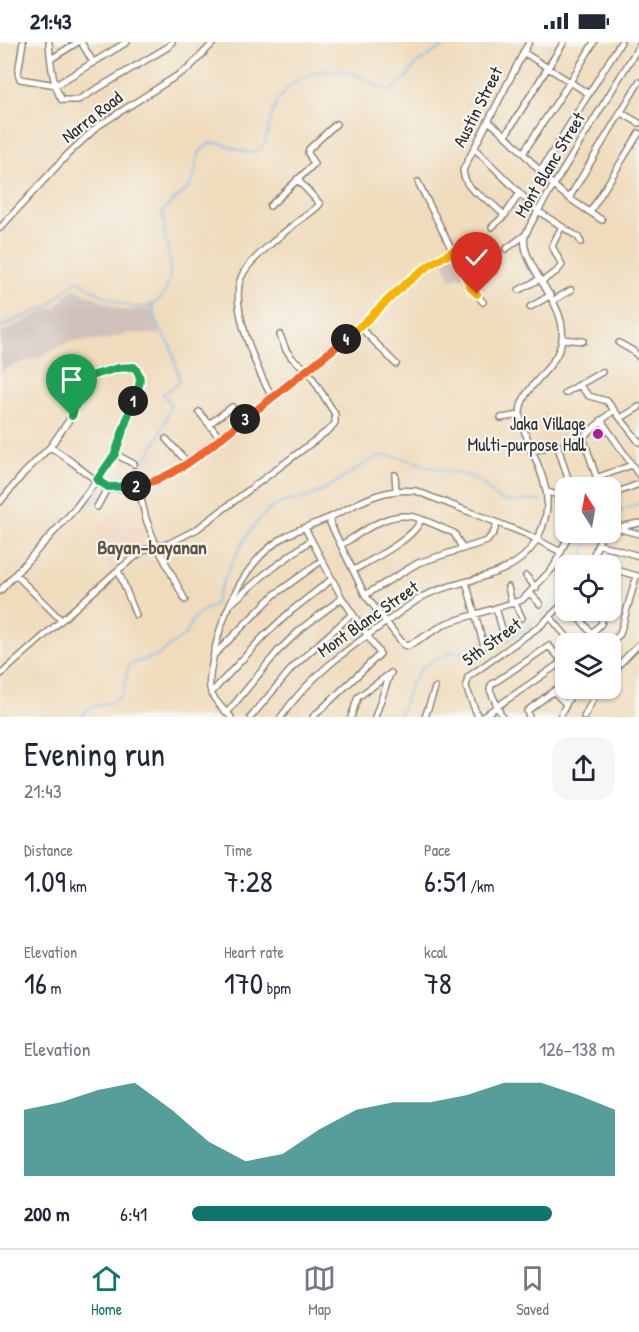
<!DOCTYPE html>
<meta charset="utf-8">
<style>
:root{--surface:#fff;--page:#f6f6f7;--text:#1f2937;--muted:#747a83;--line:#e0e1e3;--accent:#0f766e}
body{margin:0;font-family:"Patrick Hand",sans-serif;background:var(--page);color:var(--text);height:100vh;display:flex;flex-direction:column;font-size:22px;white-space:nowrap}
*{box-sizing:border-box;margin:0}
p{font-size:20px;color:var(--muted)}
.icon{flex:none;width:33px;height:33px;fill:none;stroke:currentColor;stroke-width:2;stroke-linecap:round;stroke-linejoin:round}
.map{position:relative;height:675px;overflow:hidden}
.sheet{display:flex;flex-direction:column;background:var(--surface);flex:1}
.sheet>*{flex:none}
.needle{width:39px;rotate:349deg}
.controls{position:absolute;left:555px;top:435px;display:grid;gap:12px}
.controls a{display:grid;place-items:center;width:66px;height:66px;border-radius:12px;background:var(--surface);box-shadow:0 2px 4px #0004;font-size:30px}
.pin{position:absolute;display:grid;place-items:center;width:51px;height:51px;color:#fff;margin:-62px -26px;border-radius:50% 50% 50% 0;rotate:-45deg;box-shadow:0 0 6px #0007}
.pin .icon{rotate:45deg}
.km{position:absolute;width:30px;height:30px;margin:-15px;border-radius:50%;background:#222;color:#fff;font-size:16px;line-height:30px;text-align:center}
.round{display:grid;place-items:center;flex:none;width:63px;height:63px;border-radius:18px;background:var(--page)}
.headline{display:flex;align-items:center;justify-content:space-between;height:102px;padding:0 24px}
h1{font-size:33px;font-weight:600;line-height:45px}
.metrics{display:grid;grid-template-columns:repeat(3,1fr);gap:9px;height:102px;padding:6px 24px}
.metrics div{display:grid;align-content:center}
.metrics b{font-size:30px;font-weight:600}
.metrics small{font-size:16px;font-weight:400}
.metrics p{font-size:16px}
.chart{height:168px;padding:12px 24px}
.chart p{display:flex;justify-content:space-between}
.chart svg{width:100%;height:108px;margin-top:6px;fill:var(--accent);opacity:.7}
ul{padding:0 24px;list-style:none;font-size:20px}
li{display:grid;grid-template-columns:96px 72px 1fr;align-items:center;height:45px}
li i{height:15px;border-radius:8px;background:var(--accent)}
.status{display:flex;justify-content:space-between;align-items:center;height:42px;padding:0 30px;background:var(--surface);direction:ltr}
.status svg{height:16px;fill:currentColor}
.tabs{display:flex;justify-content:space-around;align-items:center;height:84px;border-top:2px solid var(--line);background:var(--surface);font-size:16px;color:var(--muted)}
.tabs a{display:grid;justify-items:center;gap:3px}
.tabs .current{color:var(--accent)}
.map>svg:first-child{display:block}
.built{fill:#f3d4bf}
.industrial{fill:#cfc0bb}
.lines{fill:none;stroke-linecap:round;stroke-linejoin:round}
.stream{stroke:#77b9ec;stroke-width:1.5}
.minor-casing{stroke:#8e8474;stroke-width:8}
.minor{stroke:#fff;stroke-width:5}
.split-1-casing{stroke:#fff;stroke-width:12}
.split-2-casing{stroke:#fff;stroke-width:12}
.split-3-casing{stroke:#fff;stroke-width:12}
.split-4-casing{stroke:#fff;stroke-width:12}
.split-5-casing{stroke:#fff;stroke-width:12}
.split-6-casing{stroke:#fff;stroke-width:12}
.split-1{stroke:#22a559;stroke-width:8}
.split-2{stroke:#22a559;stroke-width:8}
.split-3{stroke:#f0652b;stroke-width:8}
.split-4{stroke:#f0652b;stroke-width:8}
.split-5{stroke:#f5b400;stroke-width:8}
.split-6{stroke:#f5b400;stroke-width:8}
.poi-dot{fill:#b5179e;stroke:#f6f6f2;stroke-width:2}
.labels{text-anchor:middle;stroke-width:4.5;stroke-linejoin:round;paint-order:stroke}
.street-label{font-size:18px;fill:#2b2b2b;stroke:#f6f6f2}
.poi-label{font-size:18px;fill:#2b2b2b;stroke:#f6f6f2;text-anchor:end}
.neighbourhood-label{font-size:20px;font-weight:bold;fill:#635646;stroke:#f6f6f2}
</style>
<div class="status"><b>21:43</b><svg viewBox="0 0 49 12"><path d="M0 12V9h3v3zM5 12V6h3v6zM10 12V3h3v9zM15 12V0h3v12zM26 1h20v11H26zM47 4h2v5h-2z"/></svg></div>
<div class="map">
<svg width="639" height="675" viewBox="0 0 639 675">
<rect width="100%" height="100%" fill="#f6f6f2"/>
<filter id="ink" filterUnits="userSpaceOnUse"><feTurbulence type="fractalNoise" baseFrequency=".0167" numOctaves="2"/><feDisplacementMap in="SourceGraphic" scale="12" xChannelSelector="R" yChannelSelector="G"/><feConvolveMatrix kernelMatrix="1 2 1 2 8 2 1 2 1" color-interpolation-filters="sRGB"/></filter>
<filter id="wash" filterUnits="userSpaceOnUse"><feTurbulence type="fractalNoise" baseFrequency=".008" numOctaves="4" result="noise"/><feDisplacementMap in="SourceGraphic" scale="24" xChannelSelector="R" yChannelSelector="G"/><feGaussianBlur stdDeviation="1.35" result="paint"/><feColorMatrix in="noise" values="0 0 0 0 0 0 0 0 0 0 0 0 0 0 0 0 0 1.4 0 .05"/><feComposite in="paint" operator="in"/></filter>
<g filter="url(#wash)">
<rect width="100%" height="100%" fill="#f0dcbc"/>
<path class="built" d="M 114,470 L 125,485 L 144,479 L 150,494 L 141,497 L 146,505 L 111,531 L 94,506 L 104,499 L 97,486 Z"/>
<path class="industrial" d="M 452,212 L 464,234 L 451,238 L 442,217 Z
M 74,246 L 122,268 L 152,267 L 160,293 L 130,291 L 105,298 L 71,299 L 41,314 L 8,325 L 0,332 L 0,291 L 57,264 Z"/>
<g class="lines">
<path class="stream" d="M 0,285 L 48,265 L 76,239 L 80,239 C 108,259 163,290 170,231 C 172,219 167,206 165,194 C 164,187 164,179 162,171 C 169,159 183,154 191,142 C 199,128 192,111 209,102 C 225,95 246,120 262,106 C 267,101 270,76 274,67 C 287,36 321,21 354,32 C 367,36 377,46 391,49 L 407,35 L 416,22 L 450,0
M 105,441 C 114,431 119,436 130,431 C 149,423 165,382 171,363 L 163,352 L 180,340 L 171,304 L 159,286 L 153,265 L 151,263
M 86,466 L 96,457 L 102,445
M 610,475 L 639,461
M 577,524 L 593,490
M 80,675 C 91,659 109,665 120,655 C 128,646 124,632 130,622 L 157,614 L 186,592 L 193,577 L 199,571 L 214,563 C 224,535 251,473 279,462 C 289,458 301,458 310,454 C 320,451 329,444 338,439 C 348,434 372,414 381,414 C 405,413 413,421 434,426 C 449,430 463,430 477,438 C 485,442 490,451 497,456 C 512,465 528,454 542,460
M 399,675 L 411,642 L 422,625 L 451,610 L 463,611 L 476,617 C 504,601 549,574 566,546"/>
</g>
</g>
<g filter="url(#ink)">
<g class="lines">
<g class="minor-casing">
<path id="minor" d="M 23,0 L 18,31 L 20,37 L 56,43 L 127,0
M 49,0 C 50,17 52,43 62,58 L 78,58 L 168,5 L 172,0
M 81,0 L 93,20
M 523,10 L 589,52
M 51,17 L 78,0
M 620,70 L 639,81
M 488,79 C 513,97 531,121 552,142 C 567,157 585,166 602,178
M 505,94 L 564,0
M 474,106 L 538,169 L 578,195 L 581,200
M 523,111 L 570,40 L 594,0
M 540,130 L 621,0
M 418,140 L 471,246 L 483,260
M 569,156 L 639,40
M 270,164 L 314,122 L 308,111 L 309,107 L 336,82
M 590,170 L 639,91
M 505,173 C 499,169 495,164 490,160 C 477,151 465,147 463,128 L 529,0
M 492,185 L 505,173 L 520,151
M 0,186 L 68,112 L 98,84 L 189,26 L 214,0
M 506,207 L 525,193
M 542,239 L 556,230 L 562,223 L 552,204 L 561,186
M 519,248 L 540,237
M 554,258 L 571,248
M 530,265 L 551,253
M 360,285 L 396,322
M 562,297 L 583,299
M 619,301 L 633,309 L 639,315
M 579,343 L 589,354 L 607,359 L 639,400
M 565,351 L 602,330
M 273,357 C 258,330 225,257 244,230 C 252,217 278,195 291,185 C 300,177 312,171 320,162 L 297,137
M 199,370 L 220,396
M 501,376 L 520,373
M 621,376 L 639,365
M 601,378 L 639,433
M 209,382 L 232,365
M 166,397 L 188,421
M 532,410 L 554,402 L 557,402 L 571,446
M 115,412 L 134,422
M 395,433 L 396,447
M 596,436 L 632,423
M 138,444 L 146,477 L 154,498 L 185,558
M 600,446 L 583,395 L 614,368
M 547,450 L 566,455
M 610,453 L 639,442
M 0,460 L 24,431 L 50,405 C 69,416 84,431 103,443 C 119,454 158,438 174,430 L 314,324 L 360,285 L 413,236 L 432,221 L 453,209
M 97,465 L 108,445
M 305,486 L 342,556 L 380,612 L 313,675
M 610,487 L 639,481
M 620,487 L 639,492
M 598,502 L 639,514
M 341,503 C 363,490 387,469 414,475 C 427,478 441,486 454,491 L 462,506
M 561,510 L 526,492 L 416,449 C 383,445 359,461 331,475 L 330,481 L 365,553 L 404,603 L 408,604 L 447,581 L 522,558 L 553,526 L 570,491
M 590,520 L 602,524
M 589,524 L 603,490
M 610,526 L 637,534
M 118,528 L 136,573
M 354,528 C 372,517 415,497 421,477
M 15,532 L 61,578
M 526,534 L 536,546
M 466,540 L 484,604
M 508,545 L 512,562
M 0,549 L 74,468 L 97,438 L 115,412 L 141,337 L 136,327 C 122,321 97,330 84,336 L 72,374 L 50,405
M 530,551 L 540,562
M 365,553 L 418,521 L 487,499 L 494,490 L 497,481
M 233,560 L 265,532 L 311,498
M 515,561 L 522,576
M 496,566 L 503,590
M 573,568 L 600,602
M 550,575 L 573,602
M 592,591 L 601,582 L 605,568
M 610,602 L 620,592 L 636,535
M 549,604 L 566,624
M 214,613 L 274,553 L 321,519
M 610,615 L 618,625
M 610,632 L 639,602
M 0,633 L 118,528 L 144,508 L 168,502 L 197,487 L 330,387 L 335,381 L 335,372 L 308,329 L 292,316 L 286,308 L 280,293
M 554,650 L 566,662
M 211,651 L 264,594 L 291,569 L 332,537
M 227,671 L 278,609 L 302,586 L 342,556
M 231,675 C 225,669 214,659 211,650 C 208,643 210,634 211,627 C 218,581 240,523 281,497 C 296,487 315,482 331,475
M 251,675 L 293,625 L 352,572
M 281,675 C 308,636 346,608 385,581 C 397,572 409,563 422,555 C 459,535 515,539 537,497 C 558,458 542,435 528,398 C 525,390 520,381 520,372 C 520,340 567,326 562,285 C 559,255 519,218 525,194 C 528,186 534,177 538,169 L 639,4
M 351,675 L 358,655 L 391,631
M 375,675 L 390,632
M 425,675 L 435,646
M 478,675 L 466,645 L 468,635 L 540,584 L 566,559
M 482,675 L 566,617
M 502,675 L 490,648 L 491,643 L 549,604
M 529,675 L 527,669 L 555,648
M 560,675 L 574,646
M 584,675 L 599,646"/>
</g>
<use href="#minor" class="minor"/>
</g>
</g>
<g class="lines" filter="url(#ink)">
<g class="split-1-casing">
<path id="split-1" d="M 72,374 L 83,338 L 87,335 L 118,326 L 134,325 C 145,336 138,347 133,359"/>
</g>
<g class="split-2-casing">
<path id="split-2" d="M 133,359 L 115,412 L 97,438 L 108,445 L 136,444"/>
</g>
<g class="split-3-casing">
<path id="split-3" d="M 136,444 C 177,437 213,401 245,377"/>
</g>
<g class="split-4-casing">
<path id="split-4" d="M 245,377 L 346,297"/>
</g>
<g class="split-5-casing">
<path id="split-5" d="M 346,297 C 379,269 407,234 445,214"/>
</g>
<g class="split-6-casing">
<path id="split-6" d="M 445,214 L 453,209 L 471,246 L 477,252"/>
</g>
<use href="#split-1" class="split-1"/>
<use href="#split-2" class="split-2"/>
<use href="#split-3" class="split-3"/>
<use href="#split-4" class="split-4"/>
<use href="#split-5" class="split-5"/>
<use href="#split-6" class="split-6"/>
</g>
<circle class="poi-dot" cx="598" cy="392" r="6"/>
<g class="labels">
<g class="street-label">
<text transform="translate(478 65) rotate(-63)" y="6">Austin Street</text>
<text transform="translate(92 75) rotate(-38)" y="6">Narra Road</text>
<text transform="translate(550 123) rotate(-59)" y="6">Mont Blanc Street</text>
<text transform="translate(368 577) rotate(-35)" y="6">Mont Blanc Street</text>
<text transform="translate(492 600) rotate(-36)" y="6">5th Street</text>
</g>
<g class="poi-label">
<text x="586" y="388">Jaka Village<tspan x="586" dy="21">Multi-purpose Hall</tspan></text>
</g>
<g class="neighbourhood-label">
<text x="152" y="512">Bayan-bayanan</text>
</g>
</g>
</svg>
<div class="controls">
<a><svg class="needle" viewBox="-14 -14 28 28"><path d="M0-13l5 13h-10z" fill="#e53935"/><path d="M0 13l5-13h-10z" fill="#747a83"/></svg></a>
<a><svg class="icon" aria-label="locate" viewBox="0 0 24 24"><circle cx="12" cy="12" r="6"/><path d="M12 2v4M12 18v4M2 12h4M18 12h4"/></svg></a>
<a><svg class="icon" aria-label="layers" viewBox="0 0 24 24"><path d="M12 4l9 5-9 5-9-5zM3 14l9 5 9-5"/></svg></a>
</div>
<div class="pin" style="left:72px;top:374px;background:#1e9e55"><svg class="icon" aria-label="arrive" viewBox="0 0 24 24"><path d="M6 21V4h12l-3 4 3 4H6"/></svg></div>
<div class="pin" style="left:477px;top:252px;background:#d93025"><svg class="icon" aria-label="check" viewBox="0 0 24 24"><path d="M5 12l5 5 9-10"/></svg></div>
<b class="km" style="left:133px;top:359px">1</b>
<b class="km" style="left:136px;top:444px">2</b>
<b class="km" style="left:245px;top:377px">3</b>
<b class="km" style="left:346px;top:297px">4</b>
</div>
<section class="sheet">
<div class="headline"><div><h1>Evening run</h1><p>21:43</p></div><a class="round"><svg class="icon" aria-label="share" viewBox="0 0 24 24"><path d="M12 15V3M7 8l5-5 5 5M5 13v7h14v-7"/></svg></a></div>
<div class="metrics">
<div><p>Distance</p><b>1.09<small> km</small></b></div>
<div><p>Time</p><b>7:28</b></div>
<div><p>Pace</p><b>6:51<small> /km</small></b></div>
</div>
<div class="metrics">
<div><p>Elevation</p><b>16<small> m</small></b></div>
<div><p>Heart rate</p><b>170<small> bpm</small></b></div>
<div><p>kcal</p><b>78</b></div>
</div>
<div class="chart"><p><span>Elevation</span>126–138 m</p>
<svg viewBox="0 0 160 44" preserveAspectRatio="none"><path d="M0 44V17L10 14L20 9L30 6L40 17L50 30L60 38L70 35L80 25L90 17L100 14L110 14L120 11L130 6L140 6L150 11L160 17V44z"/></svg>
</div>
<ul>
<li><b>200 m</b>6:41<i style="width:85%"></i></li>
</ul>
</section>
<nav class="tabs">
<a class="current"><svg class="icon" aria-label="home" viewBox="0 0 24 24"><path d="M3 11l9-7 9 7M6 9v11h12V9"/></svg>Home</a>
<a><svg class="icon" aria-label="map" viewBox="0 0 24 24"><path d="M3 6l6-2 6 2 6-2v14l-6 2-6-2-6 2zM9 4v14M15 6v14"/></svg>Map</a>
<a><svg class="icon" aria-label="saved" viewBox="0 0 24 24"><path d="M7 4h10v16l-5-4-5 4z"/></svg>Saved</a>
</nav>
